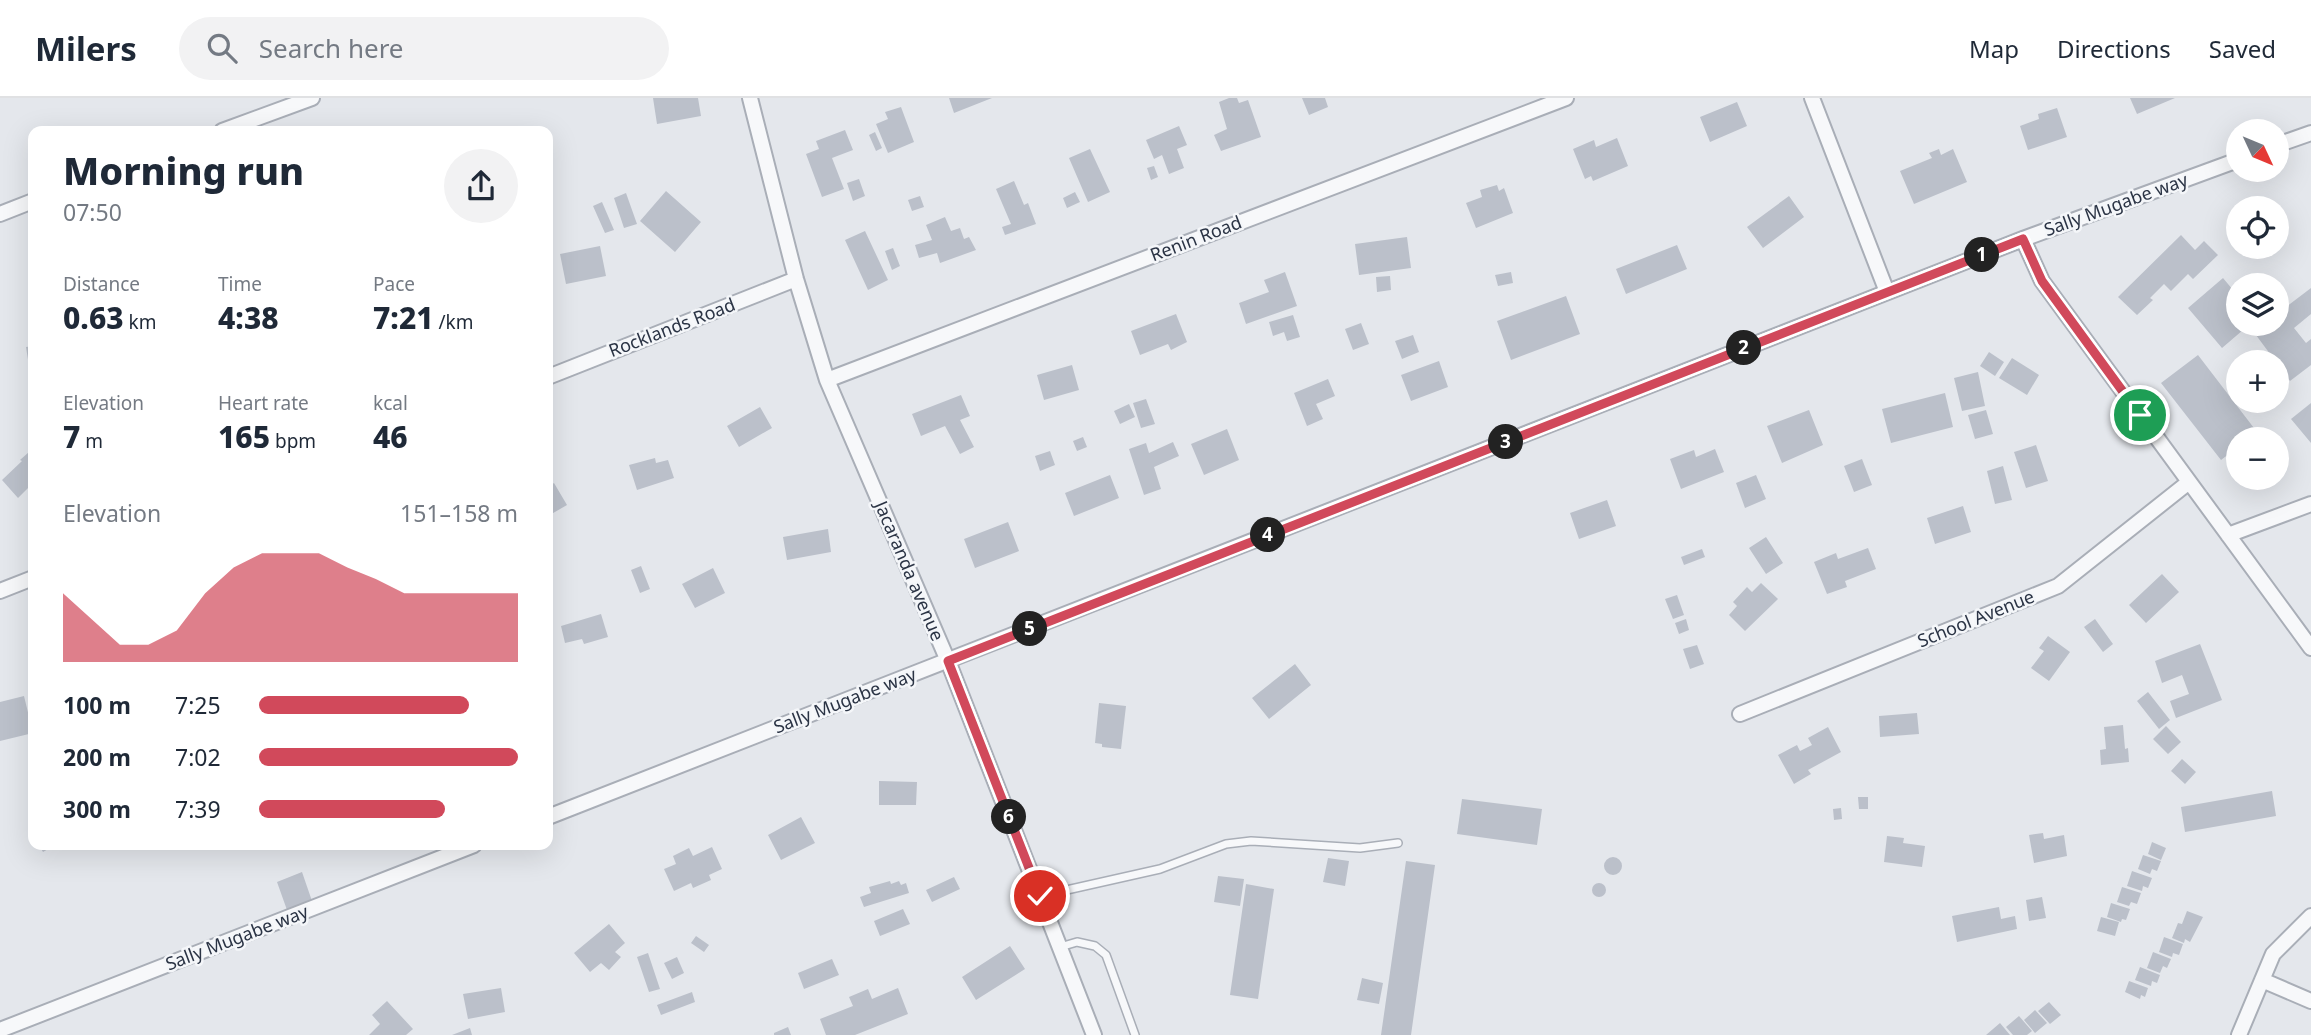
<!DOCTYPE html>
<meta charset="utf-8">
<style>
:root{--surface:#fff;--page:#f2f2f3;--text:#1f2937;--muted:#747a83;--line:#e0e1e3;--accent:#d1495b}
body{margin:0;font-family:"Noto Sans",sans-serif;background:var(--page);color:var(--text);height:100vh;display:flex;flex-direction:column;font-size:26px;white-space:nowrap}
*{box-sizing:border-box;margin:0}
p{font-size:23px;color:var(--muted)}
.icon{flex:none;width:38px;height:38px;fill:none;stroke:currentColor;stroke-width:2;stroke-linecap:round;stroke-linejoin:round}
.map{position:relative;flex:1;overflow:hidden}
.details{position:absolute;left:28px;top:28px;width:525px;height:724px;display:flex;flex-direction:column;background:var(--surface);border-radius:14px;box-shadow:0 7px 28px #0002}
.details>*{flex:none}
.needle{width:46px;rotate:134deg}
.controls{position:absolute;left:2226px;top:21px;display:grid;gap:14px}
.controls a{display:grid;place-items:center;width:63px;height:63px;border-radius:50%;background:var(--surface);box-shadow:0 7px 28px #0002;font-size:35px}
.pin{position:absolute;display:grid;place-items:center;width:60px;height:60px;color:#fff;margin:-30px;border:4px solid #fff;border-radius:50%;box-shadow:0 2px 7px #0007}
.km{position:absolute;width:35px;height:35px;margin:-18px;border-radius:50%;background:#222;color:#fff;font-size:19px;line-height:35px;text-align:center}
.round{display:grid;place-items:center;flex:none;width:74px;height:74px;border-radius:37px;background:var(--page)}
.summary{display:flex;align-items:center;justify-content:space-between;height:119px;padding:0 35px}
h1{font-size:38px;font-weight:800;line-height:52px}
.metrics{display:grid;grid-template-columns:repeat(3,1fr);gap:10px;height:119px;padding:7px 35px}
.metrics div{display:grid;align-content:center}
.metrics b{font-size:30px;font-weight:800}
.metrics small{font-size:19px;font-weight:400}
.metrics p{font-size:19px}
.chart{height:196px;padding:14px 35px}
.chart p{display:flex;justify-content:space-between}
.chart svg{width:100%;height:126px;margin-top:7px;fill:var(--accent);opacity:.7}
ul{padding:0 35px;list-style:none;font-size:23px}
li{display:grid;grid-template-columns:112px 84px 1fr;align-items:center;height:52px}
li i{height:18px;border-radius:9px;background:var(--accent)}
header{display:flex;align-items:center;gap:42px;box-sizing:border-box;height:98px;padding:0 35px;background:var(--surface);border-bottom:2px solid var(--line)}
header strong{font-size:33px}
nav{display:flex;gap:38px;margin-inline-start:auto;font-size:24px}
.search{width:490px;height:63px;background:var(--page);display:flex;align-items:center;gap:18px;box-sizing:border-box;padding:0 24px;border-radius:38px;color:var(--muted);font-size:26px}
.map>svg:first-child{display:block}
.building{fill:#bbc0ca}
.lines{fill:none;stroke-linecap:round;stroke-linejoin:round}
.lane-casing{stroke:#a9aeb7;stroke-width:10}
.street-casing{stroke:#a9aeb7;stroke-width:18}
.lane{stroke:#f7f8fa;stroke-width:7}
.street{stroke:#f7f8fa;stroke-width:14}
.route-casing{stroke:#fff;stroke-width:14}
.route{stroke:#d1495b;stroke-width:9}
.labels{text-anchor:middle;stroke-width:5;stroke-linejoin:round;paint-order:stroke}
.street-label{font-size:18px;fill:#2b3445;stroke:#f4f6f9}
</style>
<header>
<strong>Milers</strong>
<div class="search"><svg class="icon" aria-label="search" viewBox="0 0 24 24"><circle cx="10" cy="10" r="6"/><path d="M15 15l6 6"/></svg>Search here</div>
<nav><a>Map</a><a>Directions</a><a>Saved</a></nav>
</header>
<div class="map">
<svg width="2311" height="937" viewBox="0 0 2311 937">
<rect width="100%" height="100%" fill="#e4e7ec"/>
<path class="building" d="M 653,0 L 698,0 L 701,18 L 657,26 Z
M 949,0 L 992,0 L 954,15 Z
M 1229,0 L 1237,0 L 1239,5 L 1248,2 L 1261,39 L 1221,53 L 1214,37 L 1227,31 L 1219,4 Z
M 1302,0 L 1325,0 L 1328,9 L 1309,17 Z
M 2130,0 L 2175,0 L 2137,16 Z
M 1737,4 L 1747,28 L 1710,44 L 1700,19 Z
M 901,9 L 914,44 L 888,55 L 876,26 L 888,21 L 885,14 Z
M 2057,10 L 2067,39 L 2028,52 L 2020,28 L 2039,21 L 2038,16 Z
M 1179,28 L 1187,47 L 1177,51 L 1184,70 L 1169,76 L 1162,57 L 1154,61 L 1146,42 Z
M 845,32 L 853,52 L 832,60 L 844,91 L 822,99 L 806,56 L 819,51 L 816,43 Z
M 875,34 L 882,50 L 876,53 L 869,37 Z
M 1617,40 L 1628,68 L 1593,83 L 1591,78 L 1585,81 L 1573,51 L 1594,42 L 1596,49 Z
M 1090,51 L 1110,94 L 1088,104 L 1069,60 Z
M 1939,51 L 1941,57 L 1953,51 L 1967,84 L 1914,106 L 1900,73 L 1932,60 L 1929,55 Z
M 1154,68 L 1158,79 L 1151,82 L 1147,70 Z
M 859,81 L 865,98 L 853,103 L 847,85 Z
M 1014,83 L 1024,107 L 1028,105 L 1036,126 L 1005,137 L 1002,129 L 1011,126 L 996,91 Z
M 1497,87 L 1499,93 L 1504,90 L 1513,115 L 1476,130 L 1466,105 L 1482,99 L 1480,92 Z
M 666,93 L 701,124 L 675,154 L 640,123 Z
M 1075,94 L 1080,104 L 1067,110 L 1063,100 Z
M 626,95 L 637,126 L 624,130 L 614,100 Z
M 920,98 L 924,109 L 912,113 L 908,102 Z
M 1789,98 L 1804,119 L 1763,150 L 1747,129 Z
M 602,104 L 614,132 L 605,135 L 593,108 Z
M 945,119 L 951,133 L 960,130 L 964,141 L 969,139 L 976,152 L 940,165 L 937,155 L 919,160 L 915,147 L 932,142 L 926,127 Z
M 865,133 L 888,182 L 868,192 L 845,142 Z
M 2181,137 L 2195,152 L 2204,143 L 2218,157 L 2193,181 L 2188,176 L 2171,193 L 2164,186 L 2150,200 L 2153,202 L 2137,217 L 2118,199 Z
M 1407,139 L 1411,170 L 1359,177 L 1355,146 Z
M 1677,147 L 1687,171 L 1626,196 L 1616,171 Z
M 600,148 L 606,178 L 566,186 L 560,156 Z
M 893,150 L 900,168 L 892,172 L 885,153 Z
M 1285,174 L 1297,208 L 1246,226 L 1239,205 L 1269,194 L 1264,182 Z
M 1511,174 L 1513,185 L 1498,188 L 1495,177 Z
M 1390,178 L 1391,192 L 1377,194 L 1376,179 Z
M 2223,180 L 2238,198 L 2238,226 L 2250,226 L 2222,250 L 2188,210 Z
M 2311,190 L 2311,216 L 2294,230 L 2306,245 L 2311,241 L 2311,267 L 2290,283 L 2253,233 L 2263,226 L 2277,226 L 2277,216 Z
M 1566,198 L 1580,236 L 1511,262 L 1497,223 Z
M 1176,216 L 1187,244 L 1171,252 L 1168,246 L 1140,257 L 1131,233 Z
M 1293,217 L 1300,239 L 1287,243 L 1284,234 L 1273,238 L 1269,224 Z
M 1361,225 L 1369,246 L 1353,252 L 1345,231 Z
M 1413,237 L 1419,254 L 1402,261 L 1395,243 Z
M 33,248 L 33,267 L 29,268 L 26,249 Z
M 1989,254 L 2004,264 L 1995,278 L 1980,268 Z
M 2198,257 L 2257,334 L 2248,341 L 2238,341 L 2238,349 L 2221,362 L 2161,285 Z
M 2012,260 L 2039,277 L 2027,297 L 1999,280 Z
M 1439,263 L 1448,289 L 1411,303 L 1401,277 Z
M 1072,267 L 1079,292 L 1044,302 L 1037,277 Z
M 1978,274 L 1985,308 L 1962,313 L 1954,280 Z
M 1328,281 L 1335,298 L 1316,306 L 1323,321 L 1307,328 L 1294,295 Z
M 1945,295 L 1953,329 L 1891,345 L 1882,311 Z
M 961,297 L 970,318 L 960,322 L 974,349 L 960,356 L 945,328 L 921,338 L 912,316 Z
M 1146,301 L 1155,326 L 1141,330 L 1133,305 Z
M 2311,305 L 2311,345 L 2291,321 Z
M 1129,306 L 1135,319 L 1120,326 L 1114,313 Z
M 760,309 L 772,330 L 739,349 L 727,328 Z
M 1809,312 L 1823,347 L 1782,365 L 1767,328 Z
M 1986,312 L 1993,336 L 1975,341 L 1968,317 Z
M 1227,331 L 1239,362 L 1204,377 L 1191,346 Z
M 1083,339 L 1087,349 L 1077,353 L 1073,343 Z
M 1173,344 L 1179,358 L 1154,369 L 1161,391 L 1144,397 L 1129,351 L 1146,345 L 1149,355 Z
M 2036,347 L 2048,383 L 2026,390 L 2014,354 Z
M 1715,351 L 1724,374 L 1681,391 L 1670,361 L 1694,352 L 1696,359 Z
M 1050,353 L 1055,367 L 1040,373 L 1035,358 Z
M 29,354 L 33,359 L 33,385 L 18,400 L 2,382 L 22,363 L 20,362 Z
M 655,360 L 656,365 L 668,362 L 674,380 L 637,392 L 629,367 Z
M 1862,361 L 1872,387 L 1854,394 L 1844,368 Z
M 2003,368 L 2012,402 L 1995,406 L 1987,373 Z
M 1110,377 L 1119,400 L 1074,418 L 1065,395 Z
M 1756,377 L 1766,401 L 1745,410 L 1736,385 Z
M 554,385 L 567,407 L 548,418 L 548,389 Z
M 1607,402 L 1616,428 L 1579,441 L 1570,415 Z
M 1963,408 L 1971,434 L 1935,446 L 1927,420 Z
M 1008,424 L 1019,453 L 975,470 L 964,441 Z
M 828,431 L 831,454 L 787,462 L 783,439 Z
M 1766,439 L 1783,465 L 1766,476 L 1749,450 Z
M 1868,450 L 1876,471 L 1845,483 L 1847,489 L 1827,496 L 1814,464 L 1836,455 L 1838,461 Z
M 1702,451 L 1705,459 L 1684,467 L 1681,459 Z
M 641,468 L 650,491 L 640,495 L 631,472 Z
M 713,470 L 725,495 L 695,510 L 682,486 Z
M 2162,476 L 2179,494 L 2146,525 L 2129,507 Z
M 1761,485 L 1778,501 L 1745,533 L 1729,517 L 1737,508 L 1733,504 L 1747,489 L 1752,494 Z
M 1677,497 L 1684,517 L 1673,521 L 1665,501 Z
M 601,516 L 608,539 L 584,546 L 582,541 L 565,545 L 561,528 Z
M 1686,521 L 1689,532 L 1679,536 L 1675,525 Z
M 2095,521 L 2113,546 L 2103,554 L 2084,529 Z
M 2048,538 L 2070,554 L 2049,583 L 2031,570 L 2044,553 L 2039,550 Z
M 2200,546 L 2222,602 L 2176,620 L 2170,603 L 2189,596 L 2182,577 L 2162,585 L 2155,563 Z
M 1697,547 L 1704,566 L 1690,571 L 1683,551 Z
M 1295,566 L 1311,587 L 1269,621 L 1252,600 Z
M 2148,594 L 2170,622 L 2159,631 L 2137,603 Z
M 24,598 L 33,635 L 0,643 L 0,604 Z
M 1099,605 L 1126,608 L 1121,651 L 1102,649 L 1102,646 L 1095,645 Z
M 1917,615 L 1919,636 L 1880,639 L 1879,618 Z
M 2123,627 L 2125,651 L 2128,650 L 2129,664 L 2101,667 L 2100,652 L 2106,651 L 2104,629 Z
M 2166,628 L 2181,644 L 2168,656 L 2153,641 Z
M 1828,629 L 1841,654 L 1808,672 L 1811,676 L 1794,686 L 1778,657 L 1797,647 L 1800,653 L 1812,647 L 1808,640 Z
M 2182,661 L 2196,674 L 2185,686 L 2171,673 Z
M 879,683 L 917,684 L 916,707 L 879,707 Z
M 2272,693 L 2276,718 L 2185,734 L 2181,709 Z
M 1858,699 L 1868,699 L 1868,711 L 1859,711 Z
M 1462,701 L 1542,711 L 1537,747 L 1457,736 Z
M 1841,710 L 1842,721 L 1834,722 L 1833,711 Z
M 801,719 L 815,745 L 781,762 L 768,737 Z
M 2043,735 L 2044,741 L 2064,737 L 2067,758 L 2034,765 L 2029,737 Z
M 1887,738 L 1904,740 L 1903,745 L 1925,748 L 1922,769 L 1884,764 Z
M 2152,744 L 2166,750 L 2161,762 L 2148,756 Z
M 39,747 L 55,747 L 43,754 Z
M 712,749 L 722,771 L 709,777 L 711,782 L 693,790 L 691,785 L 674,793 L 664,771 L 676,766 L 673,758 L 689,750 L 693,758 Z
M 2143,757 L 2161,763 L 2157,773 L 2152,771 L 2150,776 L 2138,771 Z
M1604 768a9 9 0 1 1 18 0a9 9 0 1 1-18 0Z
M 1328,760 L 1349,763 L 1345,788 L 1323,784 Z
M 1406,763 L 1435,767 L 1411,937 L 1381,937 Z
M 2132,773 L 2152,780 L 2148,790 L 2143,788 L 2142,793 L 2127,788 Z
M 302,774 L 312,803 L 287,812 L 277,784 Z
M 1218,778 L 1244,781 L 1240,808 L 1214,804 Z
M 954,779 L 960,791 L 932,804 L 926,792 Z
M 890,783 L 891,786 L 899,783 L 901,787 L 906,785 L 909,795 L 864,809 L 860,799 L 871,795 L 869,789 Z
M1592 792a7 7 0 1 1 14 0a7 7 0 1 1-14 0Z
M 1246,786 L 1274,791 L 1258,901 L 1230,897 Z
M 2122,789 L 2141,795 L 2137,806 L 2131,804 L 2129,808 L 2117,804 Z
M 2042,799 L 2046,820 L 2029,823 L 2026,802 Z
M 2111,805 L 2130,811 L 2126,822 L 2122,821 L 2121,824 L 2107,819 Z
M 1999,809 L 2001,821 L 2015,818 L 2017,831 L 1957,844 L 1952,818 Z
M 903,811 L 910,826 L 880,838 L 874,823 Z
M 2187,813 L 2203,819 L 2190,844 L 2185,841 L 2184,845 L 2172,840 L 2178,825 L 2182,826 Z
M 2101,819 L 2119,824 L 2115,838 L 2097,833 Z
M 609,826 L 625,845 L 615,854 L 621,859 L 609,872 L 601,865 L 590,874 L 574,855 Z
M 696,838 L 709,847 L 704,854 L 691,845 Z
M 2164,839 L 2183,846 L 2179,857 L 2173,855 L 2172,859 L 2159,854 Z
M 1010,848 L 1025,871 L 976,902 L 962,879 Z
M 2153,854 L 2171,861 L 2167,870 L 2163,868 L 2160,875 L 2147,870 Z
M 648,855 L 660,891 L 649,894 L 637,859 Z
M 677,859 L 684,875 L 672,881 L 664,865 Z
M 832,861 L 839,877 L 804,891 L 798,875 Z
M 2140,869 L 2160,877 L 2157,885 L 2152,883 L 2151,888 L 2135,882 Z
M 1362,880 L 1383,885 L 1379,906 L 1357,902 Z
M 2129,883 L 2148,890 L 2145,899 L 2141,897 L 2140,901 L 2125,894 Z
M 501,890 L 505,914 L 468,921 L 463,896 Z
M 898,890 L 908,916 L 855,937 L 826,937 L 820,921 L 853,908 L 849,899 L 868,891 L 872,901 Z
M 692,894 L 695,904 L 661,917 L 657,907 Z
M 387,903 L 413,931 L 406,937 L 369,937 L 380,926 L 372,917 Z
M 2049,904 L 2061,917 L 2050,926 L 2038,913 Z
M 2035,912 L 2047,925 L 2035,935 L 2024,922 Z
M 2019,918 L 2032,933 L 2027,937 L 2013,937 L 2006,929 Z
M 2000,925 L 2010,937 L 1986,937 Z
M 788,929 L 791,937 L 774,937 L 774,935 Z
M 470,930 L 472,937 L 452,937 Z"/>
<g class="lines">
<g class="lane-casing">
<path id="lane" d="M 1040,798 L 1160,771 L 1226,746 L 1251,743 L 1360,750 L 1398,745
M 1060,849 L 1077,844 L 1095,848 L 1106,857 L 1135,937"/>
</g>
<g class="street-casing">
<path id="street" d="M 750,0 L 796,181 L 827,282 L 948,563 L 1094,937
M 1812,0 L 1887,194
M 222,33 L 312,0
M 2277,47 L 2311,35
M 0,116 L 33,103
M 2023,141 L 2042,183 L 2311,550
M 548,279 L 796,181
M 827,282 L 1566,0
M 2228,437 L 2311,406
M 0,493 L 33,480
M 1740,616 L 2058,488 L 2189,384
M 548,719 L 2023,141 L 2238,62
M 2262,882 L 2311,903
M 0,932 L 474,747
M 2239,937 L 2273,856 L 2311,818"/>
</g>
<use href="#lane" class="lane"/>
<use href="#street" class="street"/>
</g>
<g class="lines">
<g class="route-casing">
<path id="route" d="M 1040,798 L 948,563 L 2023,141 L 2042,183 L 2140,317"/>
</g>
<use href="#route" class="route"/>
</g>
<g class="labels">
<g class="street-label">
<text transform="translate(2116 107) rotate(-20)" y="6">Sally Mugabe way</text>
<text transform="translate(1196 141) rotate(-21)" y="6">Renin Road</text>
<text transform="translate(672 230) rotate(-21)" y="6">Rocklands Road</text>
<text transform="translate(909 473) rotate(67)" y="6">Jacaranda avenue</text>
<text transform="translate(1976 521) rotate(-22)" y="6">School Avenue</text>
<text transform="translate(845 603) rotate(-21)" y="6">Sally Mugabe way</text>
<text transform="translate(237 840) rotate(-21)" y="6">Sally Mugabe way</text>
</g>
</g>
</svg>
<div class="controls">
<a><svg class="needle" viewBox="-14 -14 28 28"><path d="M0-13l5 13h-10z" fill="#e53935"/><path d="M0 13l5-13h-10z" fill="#747a83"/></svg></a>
<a><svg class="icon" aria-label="locate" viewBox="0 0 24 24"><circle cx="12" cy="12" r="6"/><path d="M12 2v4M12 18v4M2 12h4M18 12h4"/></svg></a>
<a><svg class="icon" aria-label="layers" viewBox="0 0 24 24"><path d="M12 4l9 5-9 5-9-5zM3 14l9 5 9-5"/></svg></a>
<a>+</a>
<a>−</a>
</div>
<div class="pin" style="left:2140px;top:317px;background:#1e9e55"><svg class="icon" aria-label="arrive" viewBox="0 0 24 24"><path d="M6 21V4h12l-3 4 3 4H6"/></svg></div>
<div class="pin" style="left:1040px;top:798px;background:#d93025"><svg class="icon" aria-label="check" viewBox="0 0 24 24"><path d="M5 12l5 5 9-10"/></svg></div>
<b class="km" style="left:1982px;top:157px">1</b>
<b class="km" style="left:1744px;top:250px">2</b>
<b class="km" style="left:1506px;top:344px">3</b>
<b class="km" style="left:1268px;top:437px">4</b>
<b class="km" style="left:1030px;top:531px">5</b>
<b class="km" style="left:1009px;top:719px">6</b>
<section class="details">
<div class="summary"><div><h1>Morning run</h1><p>07:50</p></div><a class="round"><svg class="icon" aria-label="share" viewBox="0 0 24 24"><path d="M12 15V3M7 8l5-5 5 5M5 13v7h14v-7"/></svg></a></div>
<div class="metrics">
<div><p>Distance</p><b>0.63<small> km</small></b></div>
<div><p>Time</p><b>4:38</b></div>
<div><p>Pace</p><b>7:21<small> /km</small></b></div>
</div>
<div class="metrics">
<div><p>Elevation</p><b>7<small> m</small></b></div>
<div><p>Heart rate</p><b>165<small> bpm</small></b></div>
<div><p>kcal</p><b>46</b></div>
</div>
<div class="chart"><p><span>Elevation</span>151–158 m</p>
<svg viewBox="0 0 160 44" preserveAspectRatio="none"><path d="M0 44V20L10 29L20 38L30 38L40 33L50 20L60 11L70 6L80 6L90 6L100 11L110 15L120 20L130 20L140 20L150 20L160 20V44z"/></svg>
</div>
<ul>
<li><b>100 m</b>7:25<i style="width:81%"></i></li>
<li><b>200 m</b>7:02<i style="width:100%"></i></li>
<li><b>300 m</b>7:39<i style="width:72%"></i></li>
</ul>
</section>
</div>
